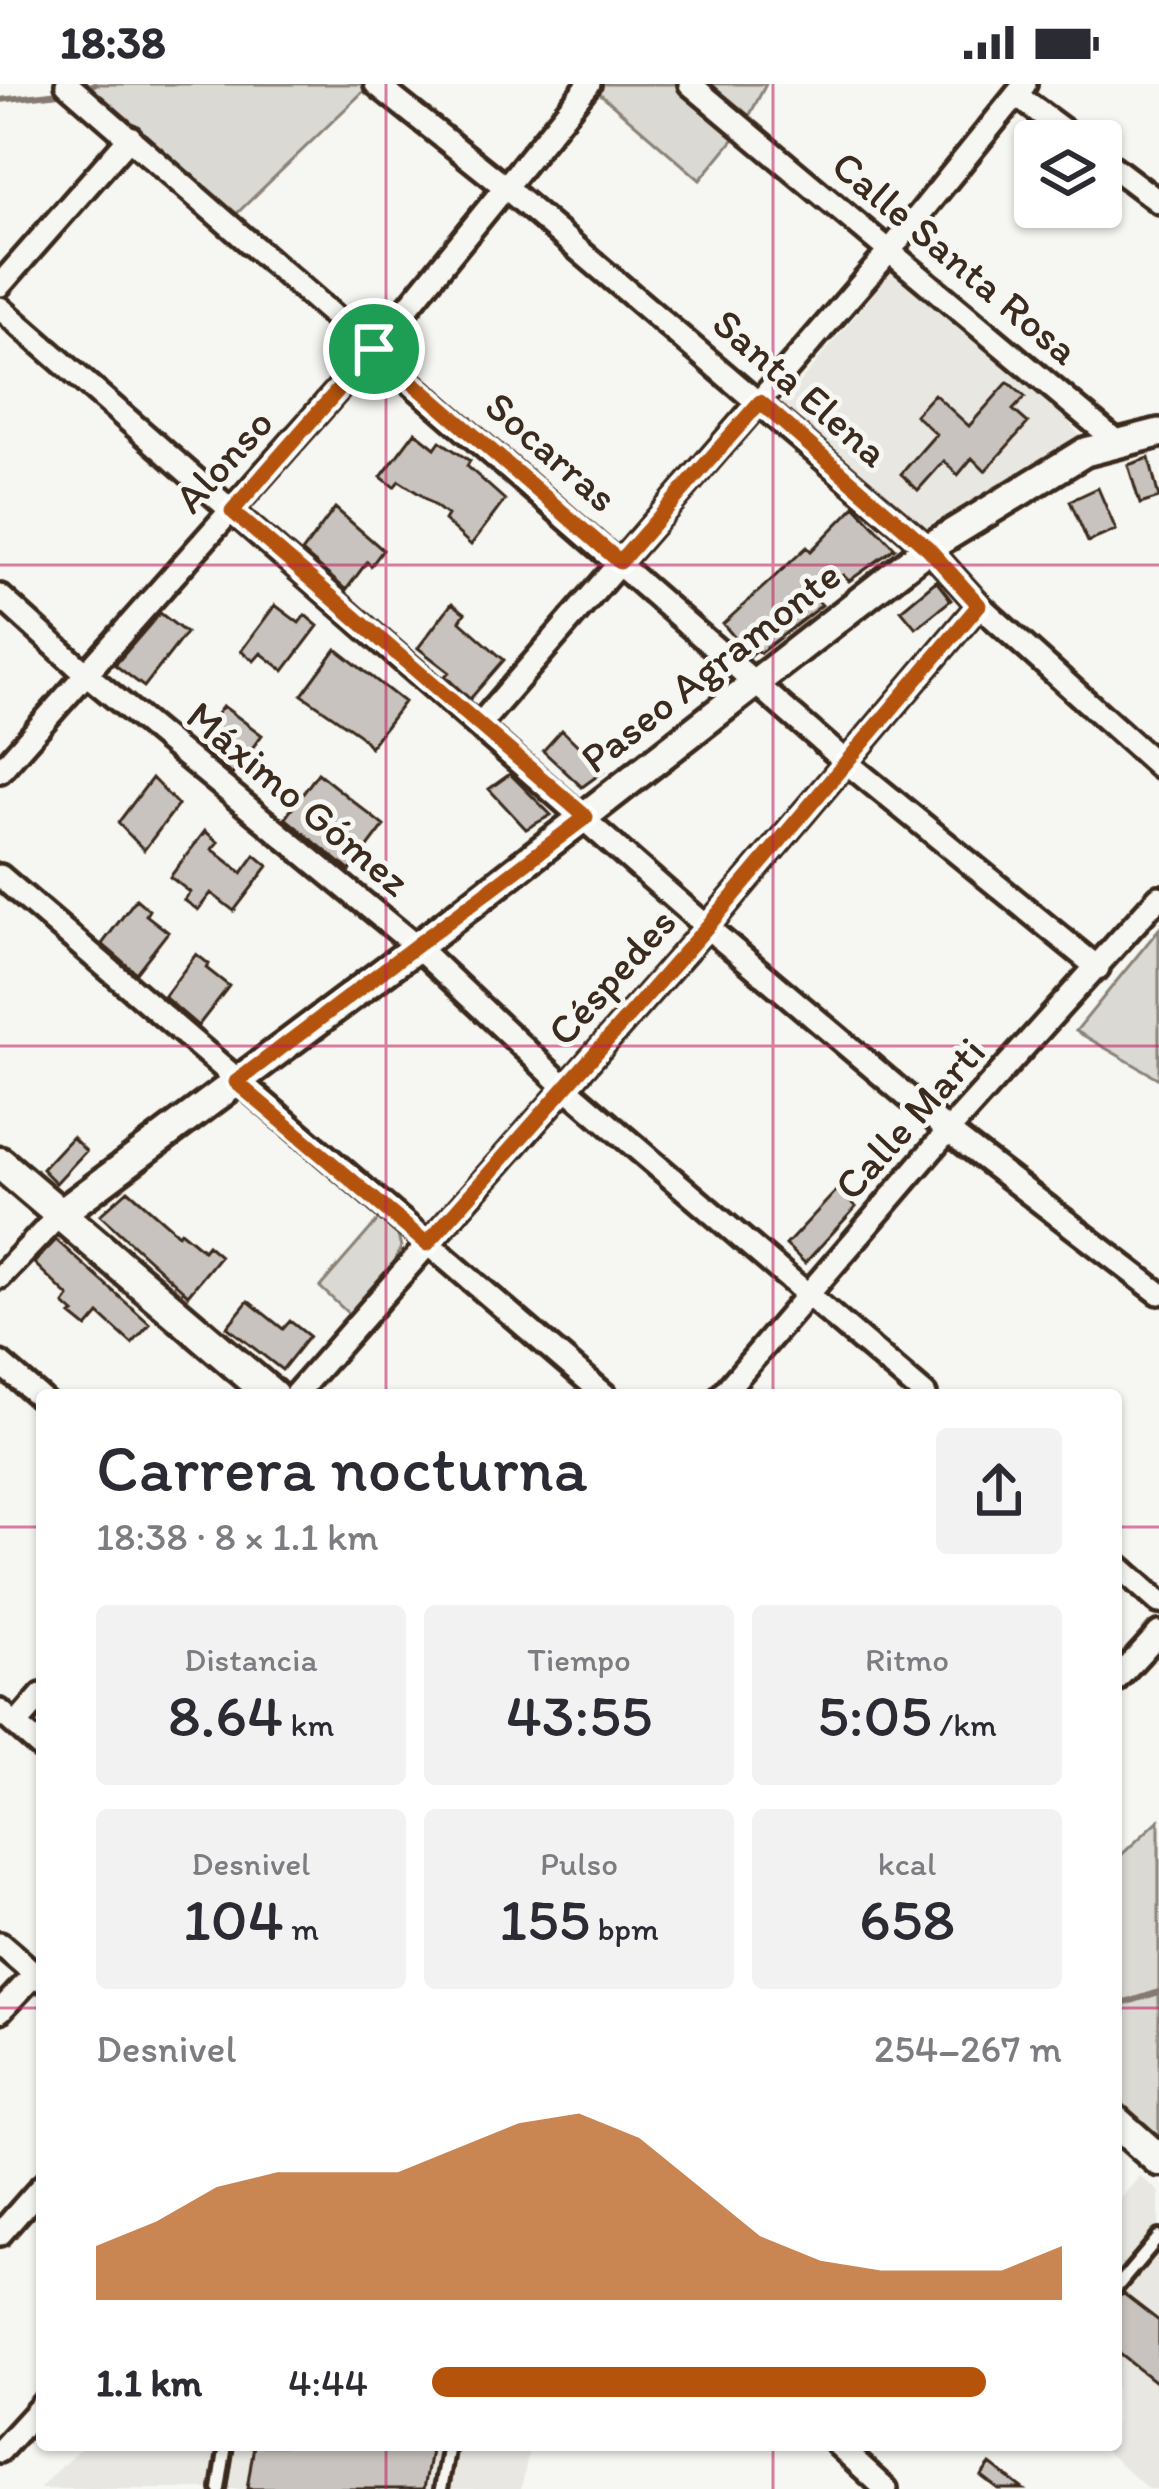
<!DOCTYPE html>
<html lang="es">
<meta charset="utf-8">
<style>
:root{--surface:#fff;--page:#f2f2f3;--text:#2b2b33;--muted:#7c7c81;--accent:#b45309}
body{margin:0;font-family:Itim,sans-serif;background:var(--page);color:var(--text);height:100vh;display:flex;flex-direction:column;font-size:45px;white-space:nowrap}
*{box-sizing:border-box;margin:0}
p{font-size:39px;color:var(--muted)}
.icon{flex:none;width:66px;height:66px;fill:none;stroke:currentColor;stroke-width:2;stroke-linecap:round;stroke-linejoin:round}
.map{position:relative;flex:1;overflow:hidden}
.sheet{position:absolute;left:36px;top:1305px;width:1086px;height:1062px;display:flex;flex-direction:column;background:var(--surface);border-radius:12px;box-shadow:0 3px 9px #0004}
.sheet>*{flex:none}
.controls{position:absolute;left:1014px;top:36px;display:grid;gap:24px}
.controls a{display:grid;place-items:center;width:108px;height:108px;border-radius:12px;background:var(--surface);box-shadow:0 3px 9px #0004;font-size:60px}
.pin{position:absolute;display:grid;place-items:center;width:102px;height:102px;color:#fff;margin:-51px;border:6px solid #fff;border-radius:50%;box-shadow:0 3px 12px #0007}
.round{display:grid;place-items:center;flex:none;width:126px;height:126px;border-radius:12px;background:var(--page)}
.summary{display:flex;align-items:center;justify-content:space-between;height:204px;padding:0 60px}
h1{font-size:66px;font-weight:600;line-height:90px}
.figures{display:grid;grid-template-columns:repeat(3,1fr);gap:18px;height:204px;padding:12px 60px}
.figures div{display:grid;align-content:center;border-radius:12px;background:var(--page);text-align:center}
.figures b{font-size:60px;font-weight:600}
.figures small{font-size:33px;font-weight:400}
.figures p{font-size:33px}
.chart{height:336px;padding:24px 60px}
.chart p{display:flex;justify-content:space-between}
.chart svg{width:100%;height:216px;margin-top:12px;fill:var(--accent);opacity:.7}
ul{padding:0 60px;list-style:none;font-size:39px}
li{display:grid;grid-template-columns:192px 144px 1fr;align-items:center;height:90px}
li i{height:30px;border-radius:15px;background:var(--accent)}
.status{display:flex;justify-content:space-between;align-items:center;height:84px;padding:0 60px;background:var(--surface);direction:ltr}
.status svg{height:33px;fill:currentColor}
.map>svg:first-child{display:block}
.built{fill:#e8e7e2}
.green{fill:#dad9d3;stroke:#8a8278;stroke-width:3}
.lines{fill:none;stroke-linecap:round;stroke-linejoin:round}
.stream{stroke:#857a71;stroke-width:6}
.building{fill:#c8c3be;stroke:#3b2a1e;stroke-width:3}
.service-casing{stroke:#3b2a1e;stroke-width:20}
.minor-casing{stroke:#3b2a1e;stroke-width:30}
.tertiary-casing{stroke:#3b2a1e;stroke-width:36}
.secondary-casing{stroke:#3b2a1e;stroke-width:39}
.service{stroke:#f6f6f2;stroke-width:10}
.minor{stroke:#f6f6f2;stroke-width:21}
.tertiary{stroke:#f6f6f2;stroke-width:27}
.secondary{stroke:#f6f6f2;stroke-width:30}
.route-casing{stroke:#fff;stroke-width:24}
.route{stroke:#b45309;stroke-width:15}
.grid{fill:none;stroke:#c2185b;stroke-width:3;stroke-opacity:0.55}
.labels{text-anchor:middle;stroke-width:10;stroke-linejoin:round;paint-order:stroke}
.street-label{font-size:42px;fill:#3b2a1e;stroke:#f6f6f2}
</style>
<div class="status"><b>18:38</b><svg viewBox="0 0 49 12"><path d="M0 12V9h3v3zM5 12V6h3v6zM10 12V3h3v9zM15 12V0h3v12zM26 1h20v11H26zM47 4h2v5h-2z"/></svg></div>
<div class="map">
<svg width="1159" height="2405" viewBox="0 0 1159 2405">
<rect width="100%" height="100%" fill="#f6f6f2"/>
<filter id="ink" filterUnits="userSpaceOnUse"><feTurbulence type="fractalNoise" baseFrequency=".00833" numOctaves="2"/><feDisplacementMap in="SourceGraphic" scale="24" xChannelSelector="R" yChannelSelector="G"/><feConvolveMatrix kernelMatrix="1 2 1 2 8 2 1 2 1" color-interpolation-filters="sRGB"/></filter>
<g filter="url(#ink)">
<path class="built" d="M 893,186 L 1067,336 L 1080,352 L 925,446 L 782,320 Z
M 1140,2092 L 1159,2108 L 1159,2405 L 1148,2405 L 1099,2361 L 1116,2361 L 1116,2120 Z
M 84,2361 L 530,2361 L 521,2405 L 39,2405 Z"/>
<path class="green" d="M 67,0 L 371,0 L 228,138 Z
M 589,0 L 766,0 L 743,44 L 700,96 Z
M 1159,845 L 1159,995 L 1076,947 Z
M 379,1135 L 397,1148 L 401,1163 L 394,1179 L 350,1231 L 320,1203 Z
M 1159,1736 L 1159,2077 L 1116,2040 L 1116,1776 Z"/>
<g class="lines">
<path class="stream" d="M 88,3 L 94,0
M 0,16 L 59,9
M 1116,1922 L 1159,1908"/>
</g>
<path class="building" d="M 1008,298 L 1025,313 L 1013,326 L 1028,339 L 985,387 L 972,374 L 958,391 L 944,377 L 918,406 L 901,390 L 936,350 L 915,331 L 934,310 L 969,342 Z
M 415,348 L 435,364 L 440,357 L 470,377 L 467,382 L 505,416 L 471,461 L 444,436 L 447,431 L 421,411 L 399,397 L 394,403 L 381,393 Z
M 1149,374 L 1159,414 L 1140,420 L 1128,381 Z
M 1098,404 L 1116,446 L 1088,458 L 1070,417 Z
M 855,422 L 895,464 L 849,497 L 843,491 L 817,516 L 822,521 L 760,569 L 756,566 L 750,571 L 723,540 L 807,463 L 811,467 Z
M 335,424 L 383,466 L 371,482 L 367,478 L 346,506 L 302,468 Z
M 936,497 L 951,516 L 916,544 L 901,526 Z
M 452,519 L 465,529 L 460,537 L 504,576 L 470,615 L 445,592 L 449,588 L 418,564 Z
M 275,521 L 299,539 L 305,531 L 318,542 L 284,587 L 261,569 L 254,577 L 241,567 Z
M 160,529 L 186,549 L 144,603 L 115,581 Z
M 336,565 L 404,618 L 370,663 L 359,650 L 302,611 Z
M 223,622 L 262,651 L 232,691 L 194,660 Z
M 562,646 L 604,687 L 582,703 L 543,667 Z
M 318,689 L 384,742 L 350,787 L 285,734 Z
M 510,690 L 551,731 L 526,745 L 489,705 Z
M 152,694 L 178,721 L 144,766 L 118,739 Z
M 205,747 L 218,758 L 212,765 L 242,789 L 255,771 L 268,782 L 234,827 L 211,809 L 198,826 L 184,816 L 190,808 L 170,793 Z
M 136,815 L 149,826 L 146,831 L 168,848 L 136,889 L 102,860 Z
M 196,870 L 209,880 L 206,884 L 229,902 L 198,942 L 164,913 Z
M 72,1053 L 86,1067 L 56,1099 L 42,1085 Z
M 128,1106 L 178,1150 L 180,1147 L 203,1166 L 207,1161 L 220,1172 L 188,1211 L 100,1131 Z
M 837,1106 L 856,1123 L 805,1179 L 786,1161 Z
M 56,1156 L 150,1240 L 132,1260 L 99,1230 L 87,1244 L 71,1231 L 74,1229 L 64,1220 L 69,1213 L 34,1179 Z
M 248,1217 L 283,1245 L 290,1237 L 309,1252 L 282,1286 L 227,1243 Z
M 1124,2210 L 1159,2237 L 1159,2301 L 1116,2267 L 1116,2214 Z
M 254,2361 L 432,2361 L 424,2405 L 247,2405 Z
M 990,2380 L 1023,2405 L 998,2405 L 981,2392 Z"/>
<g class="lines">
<g class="service-casing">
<path id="service" d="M 1116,2204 L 1159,2153
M 219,2405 L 226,2361
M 441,2405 L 449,2361"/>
</g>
<g class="minor-casing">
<path id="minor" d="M 67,0 L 846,678 L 1098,884
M 376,0 L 505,103 L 928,464 L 979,521 L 1159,683
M 690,0 L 1117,358
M 1016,11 L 1078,57
M 1101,74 L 1159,118
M 0,201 L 130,53
M 0,224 L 707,843 L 948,1047 L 1159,1209
M 0,512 L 85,589 L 417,863 L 564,1002 L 925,1311
M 480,640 L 888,169 L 1025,0
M 0,687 L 374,265 L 589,0
M 0,792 L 605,1311
M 0,1193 L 60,1130
M 0,1279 L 42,1315
M 295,1311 L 707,843 L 979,521
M 722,1311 L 948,1047 L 1159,813
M 1116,1480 L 1159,1518
M 1116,1596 L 1159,1549
M 0,1627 L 42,1664
M 16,1641 L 42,1611
M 0,1860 L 42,1896
M 0,1927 L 35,1890
M 0,2150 L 42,2102
M 838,2361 L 886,2405
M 0,2367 L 42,2321"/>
</g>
<g class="tertiary-casing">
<path id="tertiary" d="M 60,1130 L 417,863 L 928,464 L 1085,368 L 1159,349"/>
</g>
<g class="secondary-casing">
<path id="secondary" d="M 0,1079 L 272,1311
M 1116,2038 L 1159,2076"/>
</g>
<use href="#service" class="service"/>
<use href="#minor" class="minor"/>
<use href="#tertiary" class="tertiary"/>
<use href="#secondary" class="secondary"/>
</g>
</g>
<g class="lines" filter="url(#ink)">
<g class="route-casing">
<path id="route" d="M 374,265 L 620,478 L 760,318 L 928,464 L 979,521 L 707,843 L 427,1160 L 236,998 L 586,733 L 232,427 Z"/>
</g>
<use href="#route" class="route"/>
</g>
<path class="grid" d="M 386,0 L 386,1311M 773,0 L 773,1311M 0,481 L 1159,481M 0,962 L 1159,962M 0,1443 L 42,1443M 1116,1443 L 1159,1443M 0,1924 L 42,1924M 1116,1924 L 1159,1924M 386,2361 L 386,2405M 773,2361 L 773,2405"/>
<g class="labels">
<g class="street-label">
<text transform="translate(956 173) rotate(40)" y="15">Calle Santa Rosa</text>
<text transform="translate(801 303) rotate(41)" y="15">Santa Elena</text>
<text transform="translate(552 367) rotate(41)" y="15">Socarras</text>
<text transform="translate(223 376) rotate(-48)" y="15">Alonso</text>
<text transform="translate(710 582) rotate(-38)" y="15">Paseo Agramonte</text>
<text transform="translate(299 714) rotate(40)" y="15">Máximo Gómez</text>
<text transform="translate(611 892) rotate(-48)" y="15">Céspedes</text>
<text transform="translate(909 1034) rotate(-48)" y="15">Calle Marti</text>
</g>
</g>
</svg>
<div class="controls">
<a><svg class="icon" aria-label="layers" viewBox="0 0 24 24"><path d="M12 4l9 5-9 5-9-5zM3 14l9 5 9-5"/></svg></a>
</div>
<div class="pin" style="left:374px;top:265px;background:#1e9e55"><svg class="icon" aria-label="arrive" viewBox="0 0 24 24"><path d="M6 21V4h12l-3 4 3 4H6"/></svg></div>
<section class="sheet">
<div class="summary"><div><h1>Carrera nocturna</h1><p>18:38 · 8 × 1.1 km</p></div><a class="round"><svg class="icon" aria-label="share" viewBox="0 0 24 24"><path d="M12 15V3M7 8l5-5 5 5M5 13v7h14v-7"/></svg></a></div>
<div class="figures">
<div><p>Distancia</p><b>8.64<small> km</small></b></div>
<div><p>Tiempo</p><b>43:55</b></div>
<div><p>Ritmo</p><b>5:05<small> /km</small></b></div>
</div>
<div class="figures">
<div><p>Desnivel</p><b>104<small> m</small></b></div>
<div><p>Pulso</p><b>155<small> bpm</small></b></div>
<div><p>kcal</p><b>658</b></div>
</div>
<div class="chart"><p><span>Desnivel</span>254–267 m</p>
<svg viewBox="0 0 160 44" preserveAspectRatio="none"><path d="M0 44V33L10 28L20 21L30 18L40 18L50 18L60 13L70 8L80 6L90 11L100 21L110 31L120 36L130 38L140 38L150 38L160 33V44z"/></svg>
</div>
<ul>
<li><b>1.1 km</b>4:44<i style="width:88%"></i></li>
</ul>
</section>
</div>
